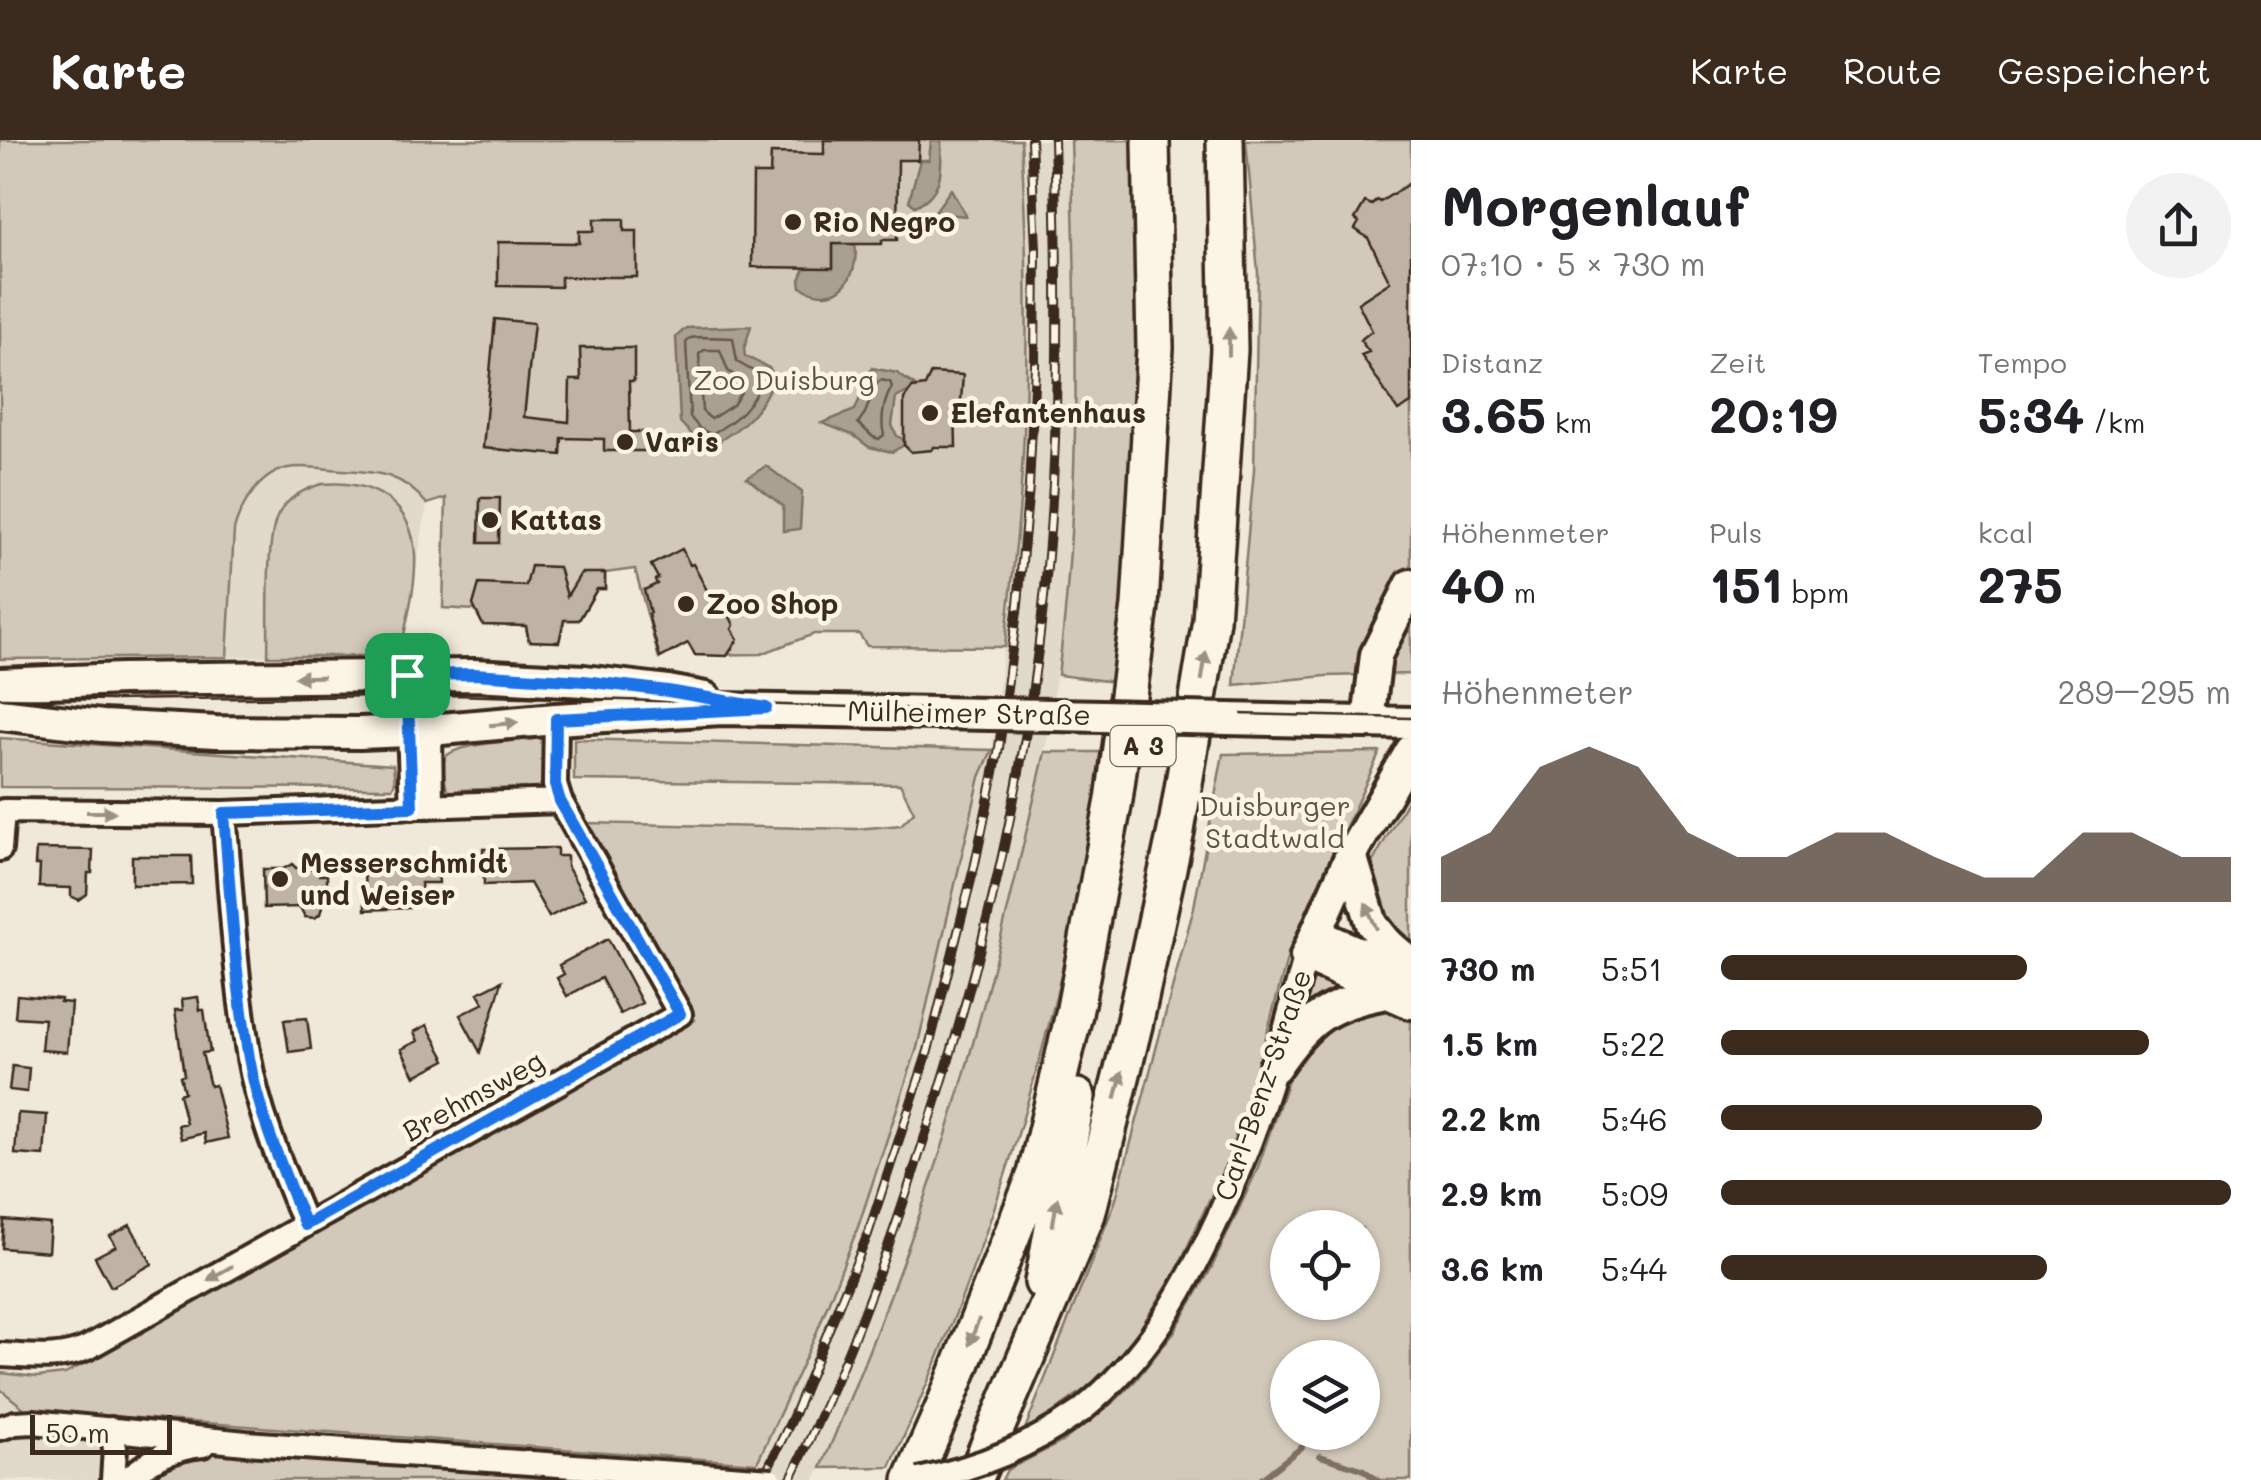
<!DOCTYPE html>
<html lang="de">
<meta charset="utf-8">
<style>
:root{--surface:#fff;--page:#f2f2f2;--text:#202124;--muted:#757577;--accent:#3b2a1e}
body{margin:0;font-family:Mali,sans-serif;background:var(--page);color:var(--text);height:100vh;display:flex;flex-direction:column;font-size:38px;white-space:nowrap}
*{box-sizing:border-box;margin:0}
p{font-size:32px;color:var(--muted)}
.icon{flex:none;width:55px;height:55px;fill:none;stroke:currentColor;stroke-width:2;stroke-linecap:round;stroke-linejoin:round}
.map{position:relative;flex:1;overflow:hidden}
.side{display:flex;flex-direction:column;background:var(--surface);width:850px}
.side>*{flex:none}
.controls{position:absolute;left:1270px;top:1070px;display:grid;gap:20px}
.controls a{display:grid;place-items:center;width:110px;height:110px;border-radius:50%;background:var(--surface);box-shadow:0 2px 8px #0004;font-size:50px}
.scale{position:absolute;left:30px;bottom:25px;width:142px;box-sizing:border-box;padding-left:10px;border:5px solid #3b2a1e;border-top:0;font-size:28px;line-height:35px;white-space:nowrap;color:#3b2a1e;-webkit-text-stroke:8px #fcf5e5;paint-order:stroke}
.pin{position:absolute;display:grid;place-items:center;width:85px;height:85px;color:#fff;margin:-42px;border-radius:20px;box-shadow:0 5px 15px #0006}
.round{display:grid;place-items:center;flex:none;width:105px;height:105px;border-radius:52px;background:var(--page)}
.head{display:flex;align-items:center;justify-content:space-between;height:170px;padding:0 30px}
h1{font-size:55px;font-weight:700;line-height:75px}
.metrics{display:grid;grid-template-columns:repeat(3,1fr);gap:15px;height:170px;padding:10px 30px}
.metrics div{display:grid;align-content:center}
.metrics b{font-size:50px;font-weight:700}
.metrics small{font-size:28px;font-weight:400}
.metrics p{font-size:28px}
.chart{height:280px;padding:20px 30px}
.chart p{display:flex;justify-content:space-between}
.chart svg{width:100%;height:180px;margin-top:10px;fill:var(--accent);opacity:.7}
ul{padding:0 30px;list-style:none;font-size:32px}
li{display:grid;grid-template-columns:160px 120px 1fr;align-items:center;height:75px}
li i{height:25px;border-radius:12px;background:var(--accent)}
header{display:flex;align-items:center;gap:60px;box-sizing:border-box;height:140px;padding:0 50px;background:var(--accent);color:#fff}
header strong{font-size:48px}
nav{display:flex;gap:55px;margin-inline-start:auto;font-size:35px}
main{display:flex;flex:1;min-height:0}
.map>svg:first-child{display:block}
.built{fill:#e1d9c9}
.green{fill:#d2c9ba;stroke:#867a6c;stroke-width:2.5;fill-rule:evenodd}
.water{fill:#aaa091;stroke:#7e7163;stroke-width:2.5}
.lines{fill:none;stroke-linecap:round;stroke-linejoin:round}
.shore{stroke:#67594c;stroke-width:2.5}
.stream{stroke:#7e7163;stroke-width:6}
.building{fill:#beb3a4;stroke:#3b2a1e;stroke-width:2.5}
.minor-casing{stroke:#3b2a1e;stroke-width:30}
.major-casing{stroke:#3b2a1e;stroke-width:38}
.highway-casing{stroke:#3b2a1e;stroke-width:42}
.minor{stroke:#fcf5e5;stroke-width:22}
.major{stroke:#fcf5e5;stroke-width:30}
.highway{stroke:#fcf5e5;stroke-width:35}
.tram{stroke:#3b2a1e;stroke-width:2.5}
.rail-casing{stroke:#3b2a1e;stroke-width:10}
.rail{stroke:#fcf5e5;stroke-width:6;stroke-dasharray:19;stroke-linecap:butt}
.minor-bridge-casing{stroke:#3b2a1e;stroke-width:30;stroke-linecap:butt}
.major-bridge-casing{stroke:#3b2a1e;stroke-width:38;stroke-linecap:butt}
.minor-bridge{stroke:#fcf5e5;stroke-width:22}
.major-bridge{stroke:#fcf5e5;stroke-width:30}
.oneway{fill:#9c9082}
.route-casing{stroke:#fff;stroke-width:20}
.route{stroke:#1a73e8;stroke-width:12}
.poi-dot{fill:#3b2a1e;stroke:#fcf5e5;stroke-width:4}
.labels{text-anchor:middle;stroke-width:9;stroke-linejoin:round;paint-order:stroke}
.shield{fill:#fcf5e5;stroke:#75675a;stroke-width:2.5}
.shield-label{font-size:25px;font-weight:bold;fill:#3b2a1e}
.poi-label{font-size:28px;font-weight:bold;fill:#3b2a1e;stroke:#fcf5e5;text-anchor:start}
.park-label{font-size:28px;fill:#615245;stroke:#fcf5e5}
.street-label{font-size:28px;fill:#3b2a1e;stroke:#fcf5e5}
</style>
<header>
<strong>Karte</strong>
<nav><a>Karte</a><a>Route</a><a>Gespeichert</a></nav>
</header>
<main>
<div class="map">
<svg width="1411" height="1340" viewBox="0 0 1411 1340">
<rect width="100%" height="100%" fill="#f0e9d9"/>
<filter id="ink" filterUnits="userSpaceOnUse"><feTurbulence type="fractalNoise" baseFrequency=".01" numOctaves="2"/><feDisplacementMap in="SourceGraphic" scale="20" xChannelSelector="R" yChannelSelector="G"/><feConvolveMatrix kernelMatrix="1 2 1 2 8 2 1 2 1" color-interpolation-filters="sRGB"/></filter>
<g filter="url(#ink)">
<path class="built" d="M 1021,0 L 1071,0 L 1077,229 L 1074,351 L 1066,468 L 1045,612 L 968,922 L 908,1110 L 868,1218 L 815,1340 L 753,1340 L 757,1323 L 814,1199 L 858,1087 L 917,908 L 980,637 L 992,610 L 1021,347 L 1027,224 L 1027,108 Z
M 302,327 L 376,332 L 393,337 L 414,349 L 427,364 L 413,445 L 415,410 L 412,391 L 401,370 L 329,344 L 310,347 L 271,403 L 268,516 L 227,517 L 234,390 L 239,371 L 249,355 L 269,336 L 285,328 Z
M 0,1253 L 98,1306 L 109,1340 L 0,1340 Z"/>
<path class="green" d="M 0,0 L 1021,0 C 1028,115 1029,231 1021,346 C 1018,400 1010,453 1005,507 L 867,506 L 859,494 L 814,494 L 761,514 L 695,515 L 688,503 L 659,519 L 635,429 L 605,433 L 605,449 L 597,449 L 579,480 L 564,480 L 559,502 L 529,501 L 523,474 L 506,485 L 483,485 L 475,470 L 443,468 L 446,358 L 427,364 C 402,334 380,332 343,330 C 326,329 306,325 288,328 C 260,334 241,364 234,390 L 227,517 L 0,519 Z
M 1071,0 L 1136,0 L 1142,146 L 1134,356 L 1115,542 L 1058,535 C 1081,357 1077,179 1071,0 Z
M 1246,0 L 1411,0 L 1411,534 L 1326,536 L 1234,545 L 1254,330 L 1258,133 Z
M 322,344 C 346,342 370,345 389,360 C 433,394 410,460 402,506 L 378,516 L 268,516 C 269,485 265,399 278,375 C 288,357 304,349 322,344 Z
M 0,598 L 393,625 L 395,642 L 392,648 L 0,647 Z
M 544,598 L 542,643 L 533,654 L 526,654 L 525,648 L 460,650 L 460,657 L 449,657 C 446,647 441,627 445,618 C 452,603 527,600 544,598 Z
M 574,599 L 992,610 L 980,637 L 917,908 L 858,1087 L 814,1199 L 757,1323 L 26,1270 L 0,1249 L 0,1233 L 37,1237 L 65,1234 L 695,880 L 586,683 L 856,689 L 901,685 L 914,672 L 900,644 L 574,640 Z
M 1045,612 L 1104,612 C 1068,858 996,1101 890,1327 L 821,1328 C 877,1195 929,1060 968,921 C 997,819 1021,715 1045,612 Z
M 1380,612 L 1289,812 L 1258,926 L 1228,1019 L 1175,1134 L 1133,1200 L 1097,1240 L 1051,1274 L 1025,1289 L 1115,1062 L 1194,767 L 1223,614 Z
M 1411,654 L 1411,812 L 1380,776 L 1367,732 Z
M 1316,830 L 1358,847 L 1302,875 L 1302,872 Z
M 1387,867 L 1411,873 L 1411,1340 L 1002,1340 L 1007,1330 L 1062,1302 L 1116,1260 L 1135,1241 L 1174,1192 L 1211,1129 L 1257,1030 L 1298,911 L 1331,879 ZM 1288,1088 L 1362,1088 L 1362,1162 L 1288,1162 ZM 1288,1218 L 1362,1218 L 1362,1292 L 1288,1292 Z
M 214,1311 L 626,1340 L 143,1340 C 164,1320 186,1315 214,1311 Z"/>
<path class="water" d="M 941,0 C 942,27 944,53 915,66 L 909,61 L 920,20 L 929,20 L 931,1 Z
M 951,49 L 966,76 L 934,73 Z
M 833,104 L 855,104 C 860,139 836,168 801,147 L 800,140 L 805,128 L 833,127 Z
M 751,186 L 744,209 L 745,216 L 769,228 L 775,236 C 760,272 744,288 710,306 L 694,297 L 680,282 L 676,197 L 686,188 Z
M 872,228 L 897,233 L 917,247 L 896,258 L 892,285 L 897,296 L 903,299 L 904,305 L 892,312 L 869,307 L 853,295 L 822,283 L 855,270 Z
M 766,326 L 802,352 L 800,389 L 783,391 L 783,366 L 747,338 Z"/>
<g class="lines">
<path class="shore" d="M 701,197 L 733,198 L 737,222 L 760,235 L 762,238 C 754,264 735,282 711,294 L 700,289 L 690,277 L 686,203 L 690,198 Z
M 704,210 L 720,210 L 728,231 L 746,244 L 733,265 L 711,279 L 702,271 L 699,214 Z
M 881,240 L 890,242 L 892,247 C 884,260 880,280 884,295 L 879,299 L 873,297 L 858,283 L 865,273 L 877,243 Z"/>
<path class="stream" d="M 1320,1316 L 1362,1329 L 1377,1340
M 1260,1340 L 1302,1307"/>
</g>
<path class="building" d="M 824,0 L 919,0 L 918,20 L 898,20 L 897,100 L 882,100 L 882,104 L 833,104 L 833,128 L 752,127 L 753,34 L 770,34 L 771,13 L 824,14 Z
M 1411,42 L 1411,263 L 1398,271 L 1361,215 L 1369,212 L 1360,200 L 1372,191 L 1358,163 L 1390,142 L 1368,98 L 1355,89 L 1359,82 L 1355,79 L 1365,62 L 1372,65 L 1377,60 L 1380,62 Z
M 594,79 L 624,79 L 624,91 L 637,91 L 637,137 L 561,137 L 561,147 L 498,146 L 498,102 L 579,103 L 579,91 L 594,91 Z
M 495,179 L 534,183 L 524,277 L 569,282 L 570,240 L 581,240 L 580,208 L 634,208 L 634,241 L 629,241 L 630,292 L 646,292 L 646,311 L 604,311 L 604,299 L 562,298 L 561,315 L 483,308 Z
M 931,233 L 963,235 L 961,261 L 955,266 L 956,307 L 934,307 L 932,310 L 911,312 L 904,305 L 904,259 L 912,248 L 925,246 Z
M 480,358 L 500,358 L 499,403 L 479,403 Z
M 682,409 L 690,425 L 693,424 L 709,454 L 719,455 L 734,485 L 732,489 L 738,499 L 727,516 L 695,515 L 688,503 L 660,518 L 648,474 L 650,473 L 644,450 L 657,444 L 655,440 L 658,438 L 651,425 Z
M 531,426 L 559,427 L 567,456 L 581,433 L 605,433 L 605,449 L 597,449 L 579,480 L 564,480 L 559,502 L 529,501 L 526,486 L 483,485 L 473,465 L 479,444 L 526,446 Z
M 557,708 L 557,716 L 567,716 L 567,726 L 585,758 L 549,777 L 530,743 L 484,745 L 483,709 Z
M 36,709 L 93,710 L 92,733 L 88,733 L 87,754 L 79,760 L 71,756 L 71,748 L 39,747 L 40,725 L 35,725 Z
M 132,716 L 191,716 L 192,744 L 132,745 Z
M 421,719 L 421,725 L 438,724 L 439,743 L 421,743 L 422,755 L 409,756 L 409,768 L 365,770 L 364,726 L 378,726 L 378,721 Z
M 292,724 L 296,728 L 319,728 L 319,735 L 327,735 L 327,759 L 324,759 L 320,774 L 315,778 L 305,777 L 300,767 L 264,768 L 263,729 L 283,729 Z
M 608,799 L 642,863 L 620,874 L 601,838 L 567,856 L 557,838 L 564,834 L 559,825 Z
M 502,841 L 497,859 L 480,912 L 460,875 L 484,863 L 478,853 Z
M 17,855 L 61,859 L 60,862 L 71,863 L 67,912 L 41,910 L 44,879 L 15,877 Z
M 198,857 L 200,870 L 204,870 L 210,912 L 202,913 L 210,946 L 215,945 L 228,998 L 206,1003 L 204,993 L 181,999 L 178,985 L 186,983 L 179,954 L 184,952 L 180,936 L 184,935 L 175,870 L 183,870 L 182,859 Z
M 307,878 L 311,909 L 289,912 L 284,880 Z
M 427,885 L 446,920 L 415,936 L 401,909 L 418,901 L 414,892 Z
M 12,926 L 29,928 L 27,952 L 9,950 Z
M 18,973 L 47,975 L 44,1016 L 15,1014 Z
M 4,1080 L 50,1084 L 48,1112 L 2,1108 Z
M 130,1085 L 152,1124 L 111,1147 L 95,1117 L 116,1106 L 110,1096 Z"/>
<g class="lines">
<g class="minor-casing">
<path id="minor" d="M 407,535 L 412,667
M 426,535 L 430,590 L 431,666
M 224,673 C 231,754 235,837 249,918 C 259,976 283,1030 305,1085
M 0,709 L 3,671 L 224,673 L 560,661
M 0,1215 C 30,1216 59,1221 87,1208 L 680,874 L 560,661 L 555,645 L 556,579
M 1081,1271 C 1147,1217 1183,1154 1218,1078 C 1240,1029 1260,979 1275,927 C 1285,890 1295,853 1306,816
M 0,1288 L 15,1283 L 33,1282 L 246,1303 L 702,1335
M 111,1289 L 115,1308 L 113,1340
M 126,1340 C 150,1320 171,1308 203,1305"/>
</g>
<g class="major-casing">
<path id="major" d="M 0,544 L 122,539 L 474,535 L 584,541 L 668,551 L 705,558
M 0,574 L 102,586 L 216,592 L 360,593 L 430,590 L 556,579 L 722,569 L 990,574
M 1053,575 L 1102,576
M 1227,579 L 1411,583
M 1368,582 L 1376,515 L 1411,445
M 1411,611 L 1351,715 L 1306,816 L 1411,863
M 1351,715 L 1372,784 L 1387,803 L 1411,824
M 1316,794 L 1411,836
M 1275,927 C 1309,878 1327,864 1386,853"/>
</g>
<g class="highway-casing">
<path id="highway" d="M 1043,1142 L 1077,957
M 912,1340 L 945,1265 L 1036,1034 L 1074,874 L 1114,660 L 1140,466 L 1155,208 L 1151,0
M 974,1340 L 1087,1074 L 1134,885 L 1176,691 L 1211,480 L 1229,210 L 1225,0"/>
</g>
<use href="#minor" class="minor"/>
<use href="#major" class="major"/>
<use href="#highway" class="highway"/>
<path class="tram" d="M 0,558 L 112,560 L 452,555 L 990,571 L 1103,571 L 1411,578"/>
<g class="rail-casing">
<path id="rail" d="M 762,1340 L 792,1279 L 868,1094 L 928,911 L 975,724 L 999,608 L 1018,464 L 1029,347 L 1035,226 L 1036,109 L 1031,0
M 790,1340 C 845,1230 888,1114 925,996 C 981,824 1024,648 1043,467 C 1060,313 1059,155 1054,0"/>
</g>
<use href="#rail" class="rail"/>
<g class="minor-bridge-casing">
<path id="minor-bridge" d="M 702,1335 L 771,1340
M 919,1340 C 981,1327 1029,1307 1081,1271"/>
</g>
<g class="major-bridge-casing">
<path id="major-bridge" d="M 990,574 L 1053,575
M 1102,576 L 1227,579"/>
</g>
<use href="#minor-bridge" class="minor-bridge"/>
<use href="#major-bridge" class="major-bridge"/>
</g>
<defs><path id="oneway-solid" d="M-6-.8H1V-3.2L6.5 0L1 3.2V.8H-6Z" transform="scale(2.5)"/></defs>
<g class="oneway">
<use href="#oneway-solid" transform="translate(1229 202) rotate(-90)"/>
<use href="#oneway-solid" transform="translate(1204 526) rotate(-81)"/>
<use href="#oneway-solid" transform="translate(309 537) rotate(179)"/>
<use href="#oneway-solid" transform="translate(504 584) rotate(-5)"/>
<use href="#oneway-solid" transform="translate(101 672)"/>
<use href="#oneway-solid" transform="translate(1371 776) rotate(-114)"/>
<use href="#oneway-solid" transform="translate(1119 945) rotate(-76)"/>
<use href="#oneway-solid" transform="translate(1055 1072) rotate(-80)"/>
<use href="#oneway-solid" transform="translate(220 1133) rotate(150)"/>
<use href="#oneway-solid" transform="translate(974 1192) rotate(111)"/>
</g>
</g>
<g class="lines" filter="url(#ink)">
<g class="route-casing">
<path id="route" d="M 474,534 L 584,541 L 668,551 L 766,568 L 556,579 L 555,645 L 560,661 L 680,874 L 305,1085 C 283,1030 259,976 249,918 C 235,837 230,754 224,673 L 412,667 L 407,535 Z"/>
</g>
<use href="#route" class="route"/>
</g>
<g class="poi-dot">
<circle cx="793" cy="82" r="10"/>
<circle cx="930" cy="273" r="10"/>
<circle cx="625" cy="302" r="10"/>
<circle cx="490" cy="380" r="10"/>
<circle cx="686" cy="464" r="10"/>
<circle cx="280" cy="739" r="10"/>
</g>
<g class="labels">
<rect class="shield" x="1110.5" y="586" width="65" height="40" rx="8"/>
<g class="shield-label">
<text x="1143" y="615">A 3</text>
</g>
<g class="poi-label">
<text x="813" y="92">Rio Negro</text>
<text x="950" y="283">Elefantenhaus</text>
<text x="645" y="312">Varis</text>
<text x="510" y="390">Kattas</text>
<text x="706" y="474">Zoo Shop</text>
<text x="300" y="733">Messerschmidt<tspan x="300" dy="32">und Weiser</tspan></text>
</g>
<g class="park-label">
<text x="784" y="250">Zoo Duisburg</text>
<text x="1275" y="676">Duisburger<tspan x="1275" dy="32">Stadtwald</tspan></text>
</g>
<g class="street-label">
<text transform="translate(969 573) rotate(1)" y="10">Mülheimer Straße</text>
<text transform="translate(1263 945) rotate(-71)" y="10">Carl-Benz-Straße</text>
<text transform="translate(473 956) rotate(-29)" y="10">Brehmsweg</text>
</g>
</g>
</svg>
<div class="controls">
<a><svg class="icon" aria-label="locate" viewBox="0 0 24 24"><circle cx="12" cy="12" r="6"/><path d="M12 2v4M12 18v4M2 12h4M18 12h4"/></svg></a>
<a><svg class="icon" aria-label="layers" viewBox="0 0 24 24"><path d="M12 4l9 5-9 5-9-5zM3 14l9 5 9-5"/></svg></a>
</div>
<div class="scale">50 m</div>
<div class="pin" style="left:407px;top:535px;background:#1e9e55"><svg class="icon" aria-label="arrive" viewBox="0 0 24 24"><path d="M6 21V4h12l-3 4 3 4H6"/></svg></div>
</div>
<section class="side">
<div class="head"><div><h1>Morgenlauf</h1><p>07:10 · 5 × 730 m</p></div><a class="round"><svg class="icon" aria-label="share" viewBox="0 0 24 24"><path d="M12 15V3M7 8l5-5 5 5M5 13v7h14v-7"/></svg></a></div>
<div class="metrics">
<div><p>Distanz</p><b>3.65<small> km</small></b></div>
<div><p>Zeit</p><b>20:19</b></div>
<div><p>Tempo</p><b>5:34<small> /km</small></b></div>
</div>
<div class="metrics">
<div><p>Höhenmeter</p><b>40<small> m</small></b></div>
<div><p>Puls</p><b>151<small> bpm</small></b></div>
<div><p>kcal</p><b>275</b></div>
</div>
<div class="chart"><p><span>Höhenmeter</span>289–295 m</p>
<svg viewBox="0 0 160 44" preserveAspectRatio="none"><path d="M0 44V33L10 27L20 11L30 6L40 11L50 27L60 33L70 33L80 27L90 27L100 33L110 38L120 38L130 27L140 27L150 33L160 33V44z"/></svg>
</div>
<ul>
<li><b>730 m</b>5:51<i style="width:60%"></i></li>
<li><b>1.5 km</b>5:22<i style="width:84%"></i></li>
<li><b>2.2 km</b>5:46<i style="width:63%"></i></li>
<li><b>2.9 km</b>5:09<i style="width:100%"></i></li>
<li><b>3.6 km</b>5:44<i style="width:64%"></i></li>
</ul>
</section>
</main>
